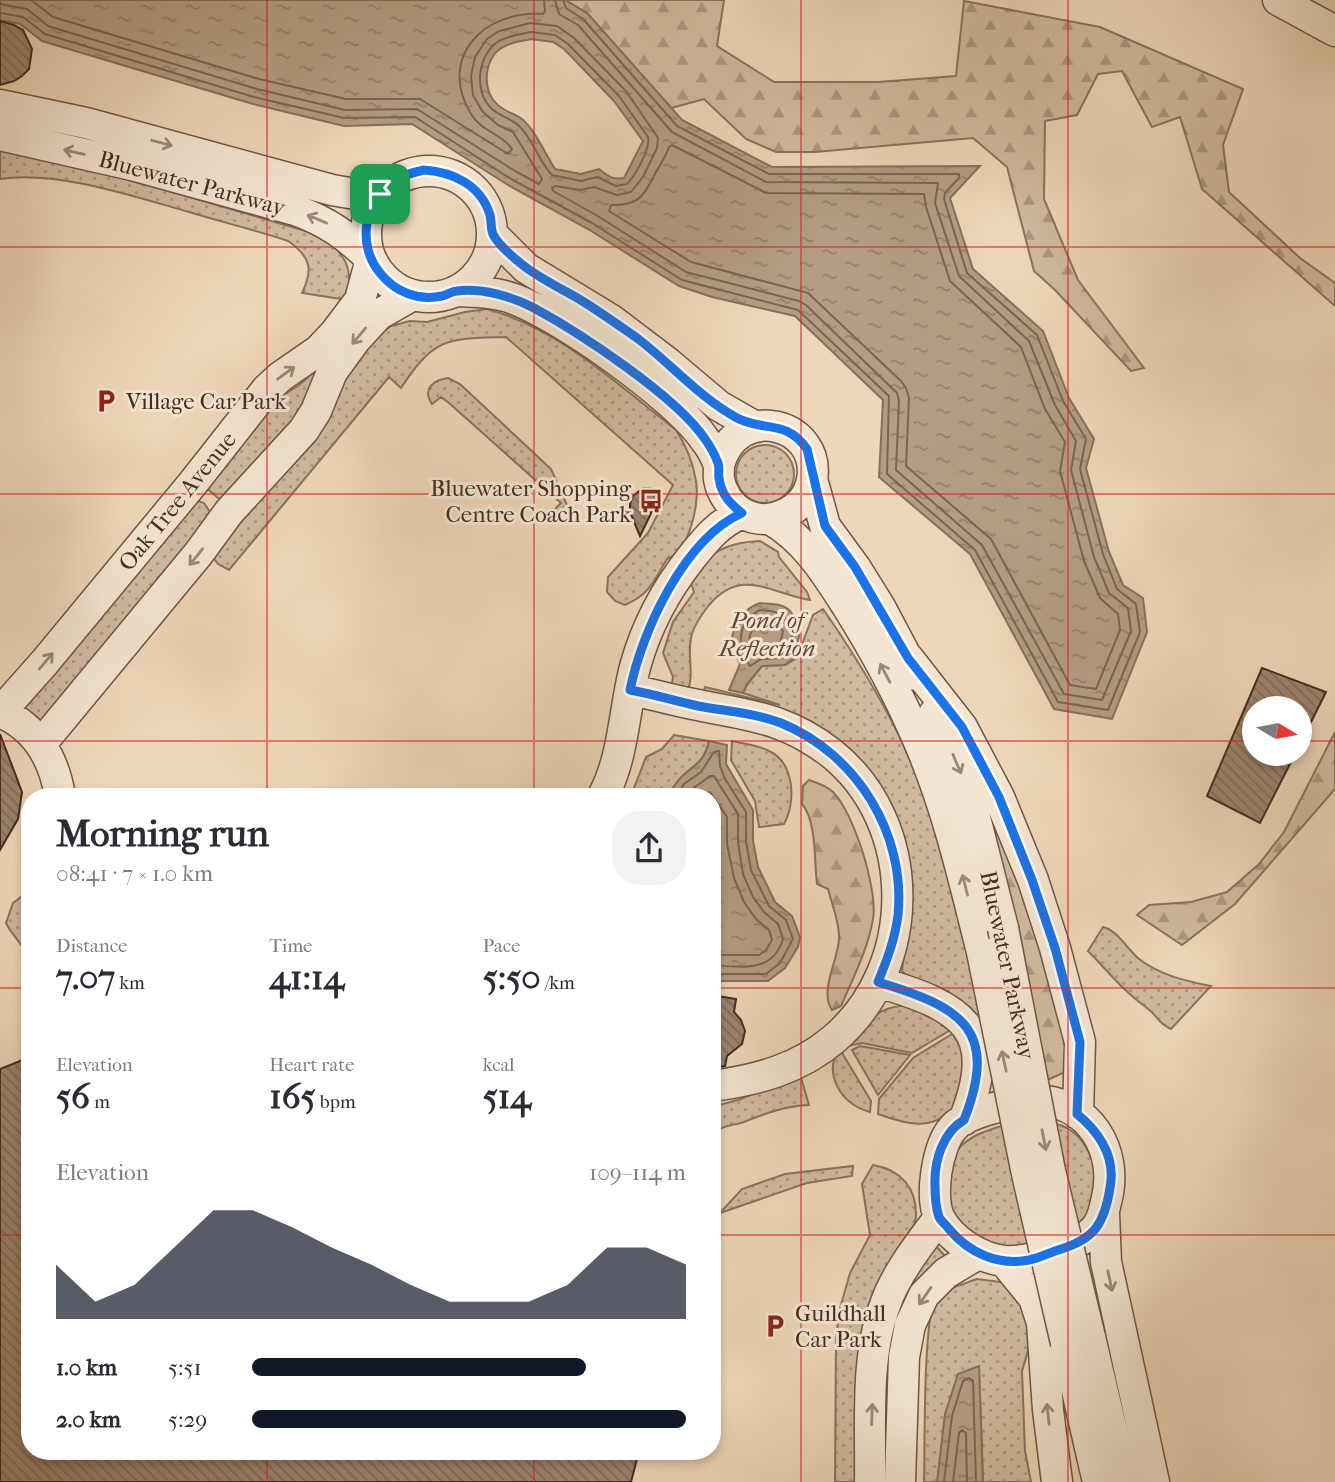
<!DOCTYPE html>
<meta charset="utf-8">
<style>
:root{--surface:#fff;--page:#f2f2f3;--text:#2b2b33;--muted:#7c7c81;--accent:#111827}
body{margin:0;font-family:"IM FELL French Canon",serif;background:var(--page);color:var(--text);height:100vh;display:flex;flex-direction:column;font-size:26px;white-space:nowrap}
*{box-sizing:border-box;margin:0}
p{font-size:23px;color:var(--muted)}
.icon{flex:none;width:38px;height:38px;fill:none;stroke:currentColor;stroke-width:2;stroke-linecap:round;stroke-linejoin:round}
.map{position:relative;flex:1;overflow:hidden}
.sheet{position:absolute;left:21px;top:788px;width:700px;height:672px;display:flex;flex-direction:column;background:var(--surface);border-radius:28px;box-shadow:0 4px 10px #0003}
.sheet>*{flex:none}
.needle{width:46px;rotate:100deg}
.controls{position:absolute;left:1242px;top:696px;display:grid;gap:14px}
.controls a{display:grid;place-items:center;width:70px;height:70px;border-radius:50%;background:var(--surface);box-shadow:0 4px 10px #0003;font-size:35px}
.pin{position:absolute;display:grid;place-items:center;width:60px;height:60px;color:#fff;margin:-30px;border-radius:14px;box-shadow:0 4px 10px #0006}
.round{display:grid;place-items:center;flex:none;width:74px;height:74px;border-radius:28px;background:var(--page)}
.headline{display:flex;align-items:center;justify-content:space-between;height:119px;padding:0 35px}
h1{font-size:38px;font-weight:800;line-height:52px}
.figures{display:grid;grid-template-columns:repeat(3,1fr);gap:10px;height:119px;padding:7px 35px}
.figures div{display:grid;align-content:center}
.figures b{font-size:35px;font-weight:800}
.figures small{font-size:19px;font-weight:400}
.figures p{font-size:19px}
.chart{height:196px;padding:14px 35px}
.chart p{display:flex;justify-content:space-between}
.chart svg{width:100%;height:126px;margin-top:7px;fill:var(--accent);opacity:.7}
ul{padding:0 35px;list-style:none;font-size:23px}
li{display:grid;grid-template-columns:112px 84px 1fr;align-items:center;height:52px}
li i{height:18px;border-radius:9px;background:var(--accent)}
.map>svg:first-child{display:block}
.grass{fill:url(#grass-dots);stroke:#8a725e;stroke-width:2}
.forest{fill:url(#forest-firs);stroke:#8a725e;stroke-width:2}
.water{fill:url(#water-ripples);stroke:#876f5b;stroke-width:2;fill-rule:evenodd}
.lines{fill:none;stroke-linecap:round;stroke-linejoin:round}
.shore{stroke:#7c6451;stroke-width:2}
.building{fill:url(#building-back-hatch);stroke:#432b1e;stroke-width:2}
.minor-casing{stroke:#6e5645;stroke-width:33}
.minor{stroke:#f4e5d2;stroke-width:30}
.minor-bridge-casing{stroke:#6e5645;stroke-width:33;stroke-linecap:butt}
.minor-bridge{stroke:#f4e5d2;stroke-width:30}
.oneway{stroke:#9c8878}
.route-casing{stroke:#fff;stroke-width:14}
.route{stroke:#1a73e8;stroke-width:9}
.grid{fill:none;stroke:#d62828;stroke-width:2;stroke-opacity:0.55}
.labels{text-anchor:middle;stroke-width:6;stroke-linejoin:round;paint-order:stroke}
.street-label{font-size:23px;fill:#432b1e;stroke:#f4e5d2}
.poi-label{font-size:23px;fill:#432b1e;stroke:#f4e5d2;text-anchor:start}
.water-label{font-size:24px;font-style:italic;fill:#5f4838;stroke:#f4e5d2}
</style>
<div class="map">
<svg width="1335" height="1482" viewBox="0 0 1335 1482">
<defs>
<pattern id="grass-dots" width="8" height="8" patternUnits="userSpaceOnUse" patternTransform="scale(1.75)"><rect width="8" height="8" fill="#d1ba9f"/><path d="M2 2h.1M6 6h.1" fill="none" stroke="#ab9781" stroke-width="1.8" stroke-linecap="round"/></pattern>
<pattern id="forest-firs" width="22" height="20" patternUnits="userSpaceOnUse" patternTransform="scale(1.75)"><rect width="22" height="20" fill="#d1ba9f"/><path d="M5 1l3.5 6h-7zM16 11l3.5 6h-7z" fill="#ab9781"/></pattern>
<pattern id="water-ripples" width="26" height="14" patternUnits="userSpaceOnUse" patternTransform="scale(1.75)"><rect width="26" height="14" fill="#b49d84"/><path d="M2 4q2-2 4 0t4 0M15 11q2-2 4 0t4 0" fill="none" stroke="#94806b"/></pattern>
<pattern id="building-back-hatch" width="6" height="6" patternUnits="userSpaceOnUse" patternTransform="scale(1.75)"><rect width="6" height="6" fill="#9c846f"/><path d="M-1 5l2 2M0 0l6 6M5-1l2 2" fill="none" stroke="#816c5b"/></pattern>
</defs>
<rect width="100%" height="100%" fill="#eed7b9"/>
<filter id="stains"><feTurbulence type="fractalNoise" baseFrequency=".00286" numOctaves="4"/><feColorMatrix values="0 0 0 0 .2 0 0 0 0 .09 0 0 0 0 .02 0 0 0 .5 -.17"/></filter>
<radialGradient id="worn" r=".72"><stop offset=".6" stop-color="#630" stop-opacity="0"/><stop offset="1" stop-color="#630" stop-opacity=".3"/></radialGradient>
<path class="grass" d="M 0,150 L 128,179 L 326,237 C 348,260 352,268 348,300 L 302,293 C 314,269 310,256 288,241 C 255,230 222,222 189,212 C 135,197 56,170 0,179 Z
M 487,309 C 560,329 618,385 676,430 C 686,445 693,463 696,481 C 700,503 689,552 667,559 C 654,581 650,594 625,605 L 615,601 L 607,592 L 608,577 L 648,533 L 673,485 L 506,337 C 448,339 435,336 401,388 L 389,377 L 229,570 L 218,564 L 211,555 L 374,338 L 391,326 L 410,321 L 427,322 L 465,312 Z
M 332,350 L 299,416 L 225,504 L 209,490 L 212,473 L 275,400 L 298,386 L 314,372 Z
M 448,378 L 460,384 L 551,469 L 567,505 L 567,511 L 558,516 L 553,511 L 561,503 L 449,403 L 441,397 L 432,404 C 422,389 433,380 448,378 Z
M736 474a29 29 0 1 1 58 0a29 29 0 1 1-58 0Z
M 198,501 L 204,503 L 210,512 L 209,519 L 47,720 L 38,722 L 28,717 L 25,707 L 27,697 L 188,505 Z
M 760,541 L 778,552 L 779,557 L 807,592 L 810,600 C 772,594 742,566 709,605 C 702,614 693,626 691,638 C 687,657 695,676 687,692 L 672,683 L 673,677 L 663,653 L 673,622 L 694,592 L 690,580 C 707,552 728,542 760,541 Z
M 823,609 C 865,669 902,733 928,802 C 953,870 966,944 981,1015 L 971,1014 L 910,979 L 902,971 L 909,913 L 877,789 L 703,694 L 705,687 L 780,705 L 743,693 L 744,689 L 762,666 L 785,665 L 797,658 L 813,615 Z
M 674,735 L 709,741 C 704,765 690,766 678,781 C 674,786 671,791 668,796 L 631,796 L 646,757 L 662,749 Z
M 732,741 C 744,744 758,745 769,751 C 795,763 796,803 784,824 L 759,827 L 755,801 L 731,760 Z
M 30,890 L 30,961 C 27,948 12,936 6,923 L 13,903 Z
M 1103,927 C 1117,930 1128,950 1139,959 C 1160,975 1185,981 1211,986 L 1171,1029 C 1157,1023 1158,1016 1147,1008 C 1124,992 1108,971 1088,951 Z
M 915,1005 L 952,1029 L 912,1053 L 862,1043 L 848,1046 C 869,1018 878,1005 915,1005 Z
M 957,1031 L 969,1057 L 954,1108 C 931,1132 906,1124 878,1114 L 879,1099 L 913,1058 Z
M 860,1046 L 910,1055 L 878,1095 L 852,1050 Z
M 839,1048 L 871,1101 L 870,1112 C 841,1104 823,1075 839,1048 Z
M 800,1074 L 809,1105 C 786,1106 766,1113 744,1122 C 732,1126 723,1125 712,1133 L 712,1107 L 741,1099 Z
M 1025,1120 C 1040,1121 1053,1121 1067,1128 C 1098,1146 1106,1197 1080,1223 C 1059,1243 998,1256 973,1238 C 964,1232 956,1218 949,1209 C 950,1195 947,1177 950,1164 C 958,1134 1000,1126 1025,1120 Z
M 873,1165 C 902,1170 917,1189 916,1217 L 857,1482 L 835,1482 L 836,1341 L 839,1312 L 850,1273 L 870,1235 L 862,1184 Z
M 853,1166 L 852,1176 L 807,1183 L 720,1213 L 742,1189 L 785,1174 Z
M 934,1244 L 945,1256 L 928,1270 L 914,1288 L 890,1482 L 881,1482 L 884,1369 L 893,1309 Z
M 977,1279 L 1008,1283 L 1029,1312 L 1028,1351 L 1022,1371 L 1025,1451 L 1031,1482 L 983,1482 L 979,1367 L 938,1482 L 924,1482 C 925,1453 923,1318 935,1302 C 945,1288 961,1285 977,1279 Z"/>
<path class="forest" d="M 565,0 L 724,0 L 717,46 L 774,82 L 878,82 L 956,76 L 964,1 L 1100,27 L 1243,89 L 1223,145 L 1229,192 L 1300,258 L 1335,283 L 1335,306 L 1202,189 L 1180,117 L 1152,127 L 1122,71 L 1098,74 L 1077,115 L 1045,121 L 1044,199 L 1078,280 L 1144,368 L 1131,371 L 1055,290 L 1034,271 L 1007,167 L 973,138 L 815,152 L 776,152 L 746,139 L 704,99 L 671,108 L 587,13 Z
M 1335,732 L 1335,789 L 1235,904 L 1182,945 L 1137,915 L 1149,905 L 1191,902 L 1227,892 L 1259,864 L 1284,832 Z
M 809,780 C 818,783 827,786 833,792 C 854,813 878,890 873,919 C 868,949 853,978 841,1006 L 832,1010 C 819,991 838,961 839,939 C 840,923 832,905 828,889 L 817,884 C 814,862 817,821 802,804 L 803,786 Z
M 978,785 L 1052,964 L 1070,1070 L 1045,1081 Z"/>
<path class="water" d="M 0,0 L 565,0 L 587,13 L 682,120 L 772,167 L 980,166 L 950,198 L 973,269 L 1043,331 L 1069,398 L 1094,439 L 1086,468 L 1109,552 L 1123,585 L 1143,598 L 1147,632 L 1112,719 L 1054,709 L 970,554 L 879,477 L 883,400 L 795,316 L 712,297 L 679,286 L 588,229 L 508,185 L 412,124 L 344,126 L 253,104 L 42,41 L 20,24 L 0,20 ZM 531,39 L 553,42 L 564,49 L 614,101 L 643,141 L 624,178 C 613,180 607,176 599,169 L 581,174 L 555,169 C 545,154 536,131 522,119 C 514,113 502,111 495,102 C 481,87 485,55 505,46 C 513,42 523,41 531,39 Z
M 760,603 C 769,604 783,603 790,611 C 794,616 795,620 801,625 L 795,657 L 785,665 L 762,666 L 747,684 L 743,693 L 729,690 L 740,664 C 737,657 733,651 732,643 C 731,628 745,607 760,603 Z
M 709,741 L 727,745 L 726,764 L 753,810 L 753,841 L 758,867 L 775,902 L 792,916 L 800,937 L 798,947 L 785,968 L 768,981 L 712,981 L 712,796 L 668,796 C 671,791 674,786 678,781 C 690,766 704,766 709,741 Z
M 979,1366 L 983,1482 L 937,1482 L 945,1414 L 958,1374 Z"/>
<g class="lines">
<path class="shore" d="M 31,0 L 53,17 L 259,79 L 346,99 L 420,99 L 508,154 L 512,149 C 502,134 481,131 471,114 C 437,57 484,10 543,14 L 545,11 L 544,0
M 0,4 L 27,9 L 48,26 L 257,89 L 345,110 L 417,109 L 515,171 L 539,184 L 542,179 L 513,132 L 498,125 L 482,111 L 473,95 L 471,76 L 475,57 L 487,39 L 499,31 L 530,23 L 557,26 L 574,38 L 626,91 L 658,138 L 657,148 L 643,177 L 631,192 L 617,195 L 594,187 L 580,190 L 555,186 L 552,188 L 553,191 L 596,215 L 686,272 L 799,301 L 806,305 L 897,393 L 899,401 L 896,470 L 982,545 L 1064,694 L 1102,700 L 1131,631 L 1128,608 L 1109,593 L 1094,557 L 1071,470 L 1076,441 L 1055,405 L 1029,341 L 959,276 L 935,203 L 938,183 L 766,182 L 672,132 L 578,25 L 559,14 L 555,0
M 0,13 L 23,17 L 45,34 L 254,97 L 344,118 L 415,117 L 511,179 L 592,223 L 682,280 L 798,310 L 889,396 L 887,474 L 975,550 L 1058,702 L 1108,710 L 1140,632 L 1136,604 L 1117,589 L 1103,554 L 1080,469 L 1086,439 L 1063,401 L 1037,335 L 967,273 L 944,199 L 945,193 L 959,178 L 959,174 L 769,174 L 677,126 L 583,19 L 566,8 L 563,0
M 531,32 L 555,35 L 568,44 L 619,96 L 648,137 C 651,148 635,176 627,184 L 616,186 L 597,177 L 581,181 L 552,175 C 538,161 533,138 518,125 C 510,118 499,116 491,108 C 473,90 478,54 499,41 C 508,36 521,34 531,32 Z
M 672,145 L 766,193 L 924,194 L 926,207 L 950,281 L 1021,347 L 1045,409 L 1065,442 L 1060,471 L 1084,561 L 1100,598 L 1118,614 L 1120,630 L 1096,689 L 1070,685 L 991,539 L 906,466 L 909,398 L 906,388 L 901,381 L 808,293 L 691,262 L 609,211 L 611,205 C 640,206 644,195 656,172 C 661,164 666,156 669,147 Z
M 760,610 C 784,612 779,612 793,629 L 789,654 L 782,658 L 761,659 L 750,666 C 737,648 736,621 760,610 Z
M 762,619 L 776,621 L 783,631 L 779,649 L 766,649 L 754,652 L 751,650 C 746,639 752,626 762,619 Z
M 677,796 L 684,784 L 701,772 L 714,752 L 719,751 L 720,766 L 725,779 L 746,812 L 746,841 L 751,870 L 769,906 L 786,920 L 793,939 L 780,963 L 766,974 L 712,974
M 687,796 L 691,790 L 710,776 L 714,776 L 738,814 L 738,842 L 743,874 L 753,897 L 764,912 L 778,924 L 783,939 C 773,973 742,967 712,965
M 700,796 L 710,792 L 727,817 L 727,844 L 734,878 L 744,902 L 756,919 L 769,930 L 772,940 L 766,950 L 759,955 L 712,955
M 944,1482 L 952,1416 L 963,1381 L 969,1378 L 973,1381 L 976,1482
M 953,1482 L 959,1433 L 962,1430 L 966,1433 L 967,1482"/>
</g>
<path class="building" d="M 0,21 L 14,25 L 23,30 L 32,49 L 29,69 L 22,76 L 14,81 L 0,85 Z
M 643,488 L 650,488 L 660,495 L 640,536 L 630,512 L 630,504 L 633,496 Z
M 1262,668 L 1326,692 L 1300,744 L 1300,709 L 1255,709 L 1255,754 L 1295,754 L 1260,823 L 1207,796 Z
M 0,734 L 22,792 L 18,819 L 0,850 Z
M 712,995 L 736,999 L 734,1012 L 741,1020 L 745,1031 L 742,1044 L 727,1056 L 725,1066 L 712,1068 Z
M 30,1057 L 30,1451 L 639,1451 L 631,1482 L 0,1482 L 0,1069 Z"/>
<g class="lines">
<g class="minor-casing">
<path id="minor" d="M 1278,0 L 1335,31
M 0,105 L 86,123 L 332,190 L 349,193 L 380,194
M 0,135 L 132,165 L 295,210 C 328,222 346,235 371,259 L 360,300 L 335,333 L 319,350 L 280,377 L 267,389 L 193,483 L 44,663 L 12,699 L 3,713
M366 234a63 63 0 1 1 126 0a63 63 0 1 1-126 0Z
M 493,235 L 526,268 L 610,319 L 668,363 L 719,406 L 754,426
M 456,291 C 475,292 496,292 514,299 C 562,317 677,398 705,440 C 710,446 715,455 718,463 C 720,468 718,473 719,479 C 721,492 730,506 742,513 C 769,529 806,511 812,480 C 822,423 737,400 719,465
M 812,479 L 825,526 L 855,567 L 880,607 L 916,675
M 770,519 C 805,539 826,573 847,606 C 874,649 899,695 919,742 C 948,809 964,881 982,952
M 908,658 L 962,727 L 999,797 L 1033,880 L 1055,948 L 1080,1042 L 1078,1114
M 630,690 C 653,694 675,701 698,705 C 751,716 786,718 831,753 C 919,823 919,967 834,1039 C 799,1069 757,1080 712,1086
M 0,712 C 36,727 54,759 60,796
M 934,714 L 968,790 L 1003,928
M 41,744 L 199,553 L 229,512 L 304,430 L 316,411 L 332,372 L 356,339 L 378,315 L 413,295
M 603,796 C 624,757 624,709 635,667 C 646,627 665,591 691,558 C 706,539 719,523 742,513
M 878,982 C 960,1006 1001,1028 964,1120
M 1032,1100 C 1089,1099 1120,1151 1106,1202 C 1104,1212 1101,1224 1093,1231 C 1082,1242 1067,1247 1052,1252 C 1036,1258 1021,1262 1005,1261 C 981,1259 952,1241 940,1219 C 929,1198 937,1146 953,1128 C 966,1112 1012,1103 1032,1100 Z
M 1104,1214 L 1106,1262 L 1154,1482
M 1004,1261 L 1034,1298 L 1042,1323 L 1048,1410 L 1057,1482
M 1090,1337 L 1124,1482
M 1066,1343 L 1098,1482
M 870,1482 C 871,1426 865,1358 885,1305 C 895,1275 920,1243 939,1218
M 900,1482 L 904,1357 L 910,1325 L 924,1295 L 946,1273 L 978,1254"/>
</g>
<use href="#minor" class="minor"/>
<g class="minor-bridge-casing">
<path id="minor-bridge" d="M 1003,928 L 1050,1171 L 1090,1337
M 982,952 L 1027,1174 L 1066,1343"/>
</g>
<use href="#minor-bridge" class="minor-bridge"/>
</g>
<defs><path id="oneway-shaft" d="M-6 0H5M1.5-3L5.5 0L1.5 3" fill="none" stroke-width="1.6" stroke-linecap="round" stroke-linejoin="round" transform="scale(1.75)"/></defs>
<g class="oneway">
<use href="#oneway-shaft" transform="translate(162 143) rotate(15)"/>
<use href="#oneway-shaft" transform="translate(74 152) rotate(-167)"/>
<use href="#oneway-shaft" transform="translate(317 219) rotate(-157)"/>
<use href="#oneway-shaft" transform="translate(359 336) rotate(130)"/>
<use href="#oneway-shaft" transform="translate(286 373) rotate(-36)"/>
<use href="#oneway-shaft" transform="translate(196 557) rotate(129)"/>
<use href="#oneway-shaft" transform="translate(46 661) rotate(-50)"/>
<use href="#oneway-shaft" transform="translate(885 673) rotate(-118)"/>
<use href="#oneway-shaft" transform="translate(957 764) rotate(67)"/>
<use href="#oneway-shaft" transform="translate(965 885) rotate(-104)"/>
<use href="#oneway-shaft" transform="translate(1004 1061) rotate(-102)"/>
<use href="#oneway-shaft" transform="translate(1044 1140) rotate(79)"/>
<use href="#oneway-shaft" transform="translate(1110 1281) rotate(78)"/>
<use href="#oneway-shaft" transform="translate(925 1296) rotate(125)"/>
<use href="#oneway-shaft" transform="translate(872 1414) rotate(-88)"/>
<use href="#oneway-shaft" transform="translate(1048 1414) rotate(-96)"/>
</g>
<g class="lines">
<g class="route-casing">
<path id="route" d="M 424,170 C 453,172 481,185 490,215 C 492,222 490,230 494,236 C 500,247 514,258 524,266 C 541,279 560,288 579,299 C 599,311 618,325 637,338 C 670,363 700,398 737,418 C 764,432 786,419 807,449 L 825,526 L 855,567 L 908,658 L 962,727 L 999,797 L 1032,880 L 1055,948 L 1080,1042 L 1077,1114 C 1100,1133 1116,1157 1110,1188 C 1108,1201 1104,1217 1096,1228 C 1087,1240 1069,1247 1055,1251 C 1047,1254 1038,1258 1029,1260 C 998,1266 969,1253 949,1229 C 946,1225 941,1221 939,1217 C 936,1208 935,1194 935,1185 C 934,1161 943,1132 964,1120 C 1000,1028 960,1007 878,982 C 887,960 895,939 898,915 C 906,834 857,754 781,723 C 755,713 725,711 698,706 C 675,701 653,694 630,690 C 642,631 684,539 742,513 C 730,504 721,494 719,478 C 718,473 720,468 718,463 C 715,455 710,446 705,439 C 676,396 580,333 534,308 C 511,296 482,288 457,291 C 452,291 447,295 442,296 C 418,301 395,292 380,273 C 357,246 363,200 395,181 C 404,175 414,172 424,170 Z"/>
</g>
<use href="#route" class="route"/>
</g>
<path class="grid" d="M 267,0 L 267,796M 534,0 L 534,796M 801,0 L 801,1482M 1068,0 L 1068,1482M 0,247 L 1335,247M 0,494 L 1335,494M 0,741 L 1255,741M 1300,741 L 1335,741M 0,988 L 30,988M 712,988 L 1335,988M 0,1235 L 30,1235M 712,1235 L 1335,1235M 267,1451 L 267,1482M 534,1451 L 534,1482"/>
<defs>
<g id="parking-bare" transform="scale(1.89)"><path d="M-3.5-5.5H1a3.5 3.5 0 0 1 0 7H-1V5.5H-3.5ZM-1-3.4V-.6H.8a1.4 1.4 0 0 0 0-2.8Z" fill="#8f2418" stroke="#f4e5d2" stroke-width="2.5" paint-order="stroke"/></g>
<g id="bus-bare" transform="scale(1.89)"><path d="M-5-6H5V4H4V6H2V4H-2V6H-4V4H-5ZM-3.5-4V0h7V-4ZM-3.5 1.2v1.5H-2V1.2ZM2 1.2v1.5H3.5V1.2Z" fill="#8f2418" stroke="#f4e5d2" stroke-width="2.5" paint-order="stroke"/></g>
</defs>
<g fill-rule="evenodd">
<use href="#parking-bare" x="106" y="401"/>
<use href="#bus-bare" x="651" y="501"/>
<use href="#parking-bare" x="775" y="1326"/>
</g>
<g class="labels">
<g class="street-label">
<text transform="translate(192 183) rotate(15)" y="8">Bluewater Parkway</text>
<text transform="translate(177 501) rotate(-51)" y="8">Oak Tree Avenue</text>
<text transform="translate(1008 965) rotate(78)" y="8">Bluewater Parkway</text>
</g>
<g class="poi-label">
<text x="126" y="409">Village Car Park</text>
<text x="631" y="496" text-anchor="end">Bluewater Shopping<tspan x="631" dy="26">Centre Coach Park</tspan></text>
<text x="795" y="1321">Guildhall<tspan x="795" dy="26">Car Park</tspan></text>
</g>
<g class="water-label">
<text x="767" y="628">Pond of<tspan x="767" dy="28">Reflection</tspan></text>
</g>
</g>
<rect width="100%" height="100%" filter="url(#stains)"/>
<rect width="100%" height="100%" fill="url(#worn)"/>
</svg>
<div class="controls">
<a><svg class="needle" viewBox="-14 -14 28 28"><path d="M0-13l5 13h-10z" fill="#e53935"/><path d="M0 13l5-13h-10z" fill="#7c7c81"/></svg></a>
</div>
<div class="pin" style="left:380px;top:194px;background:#1e9e55"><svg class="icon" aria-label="arrive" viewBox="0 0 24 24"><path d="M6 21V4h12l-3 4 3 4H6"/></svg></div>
<section class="sheet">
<div class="headline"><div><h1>Morning run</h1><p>08:41 · 7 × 1.0 km</p></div><a class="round"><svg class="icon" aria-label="share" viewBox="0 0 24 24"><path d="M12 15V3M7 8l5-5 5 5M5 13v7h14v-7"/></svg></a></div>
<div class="figures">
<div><p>Distance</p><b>7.07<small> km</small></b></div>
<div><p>Time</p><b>41:14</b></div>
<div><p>Pace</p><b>5:50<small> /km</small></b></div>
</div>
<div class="figures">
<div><p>Elevation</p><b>56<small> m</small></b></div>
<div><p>Heart rate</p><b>165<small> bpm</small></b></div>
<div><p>kcal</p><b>514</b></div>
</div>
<div class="chart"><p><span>Elevation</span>109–114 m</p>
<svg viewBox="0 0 160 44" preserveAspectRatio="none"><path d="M0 44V25L10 38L20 32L30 19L40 6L50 6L60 12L70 19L80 25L90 32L100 38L110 38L120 38L130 32L140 19L150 19L160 25V44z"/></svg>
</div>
<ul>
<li><b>1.0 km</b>5:51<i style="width:77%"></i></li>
<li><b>2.0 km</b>5:29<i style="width:100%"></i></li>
</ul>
</section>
</div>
